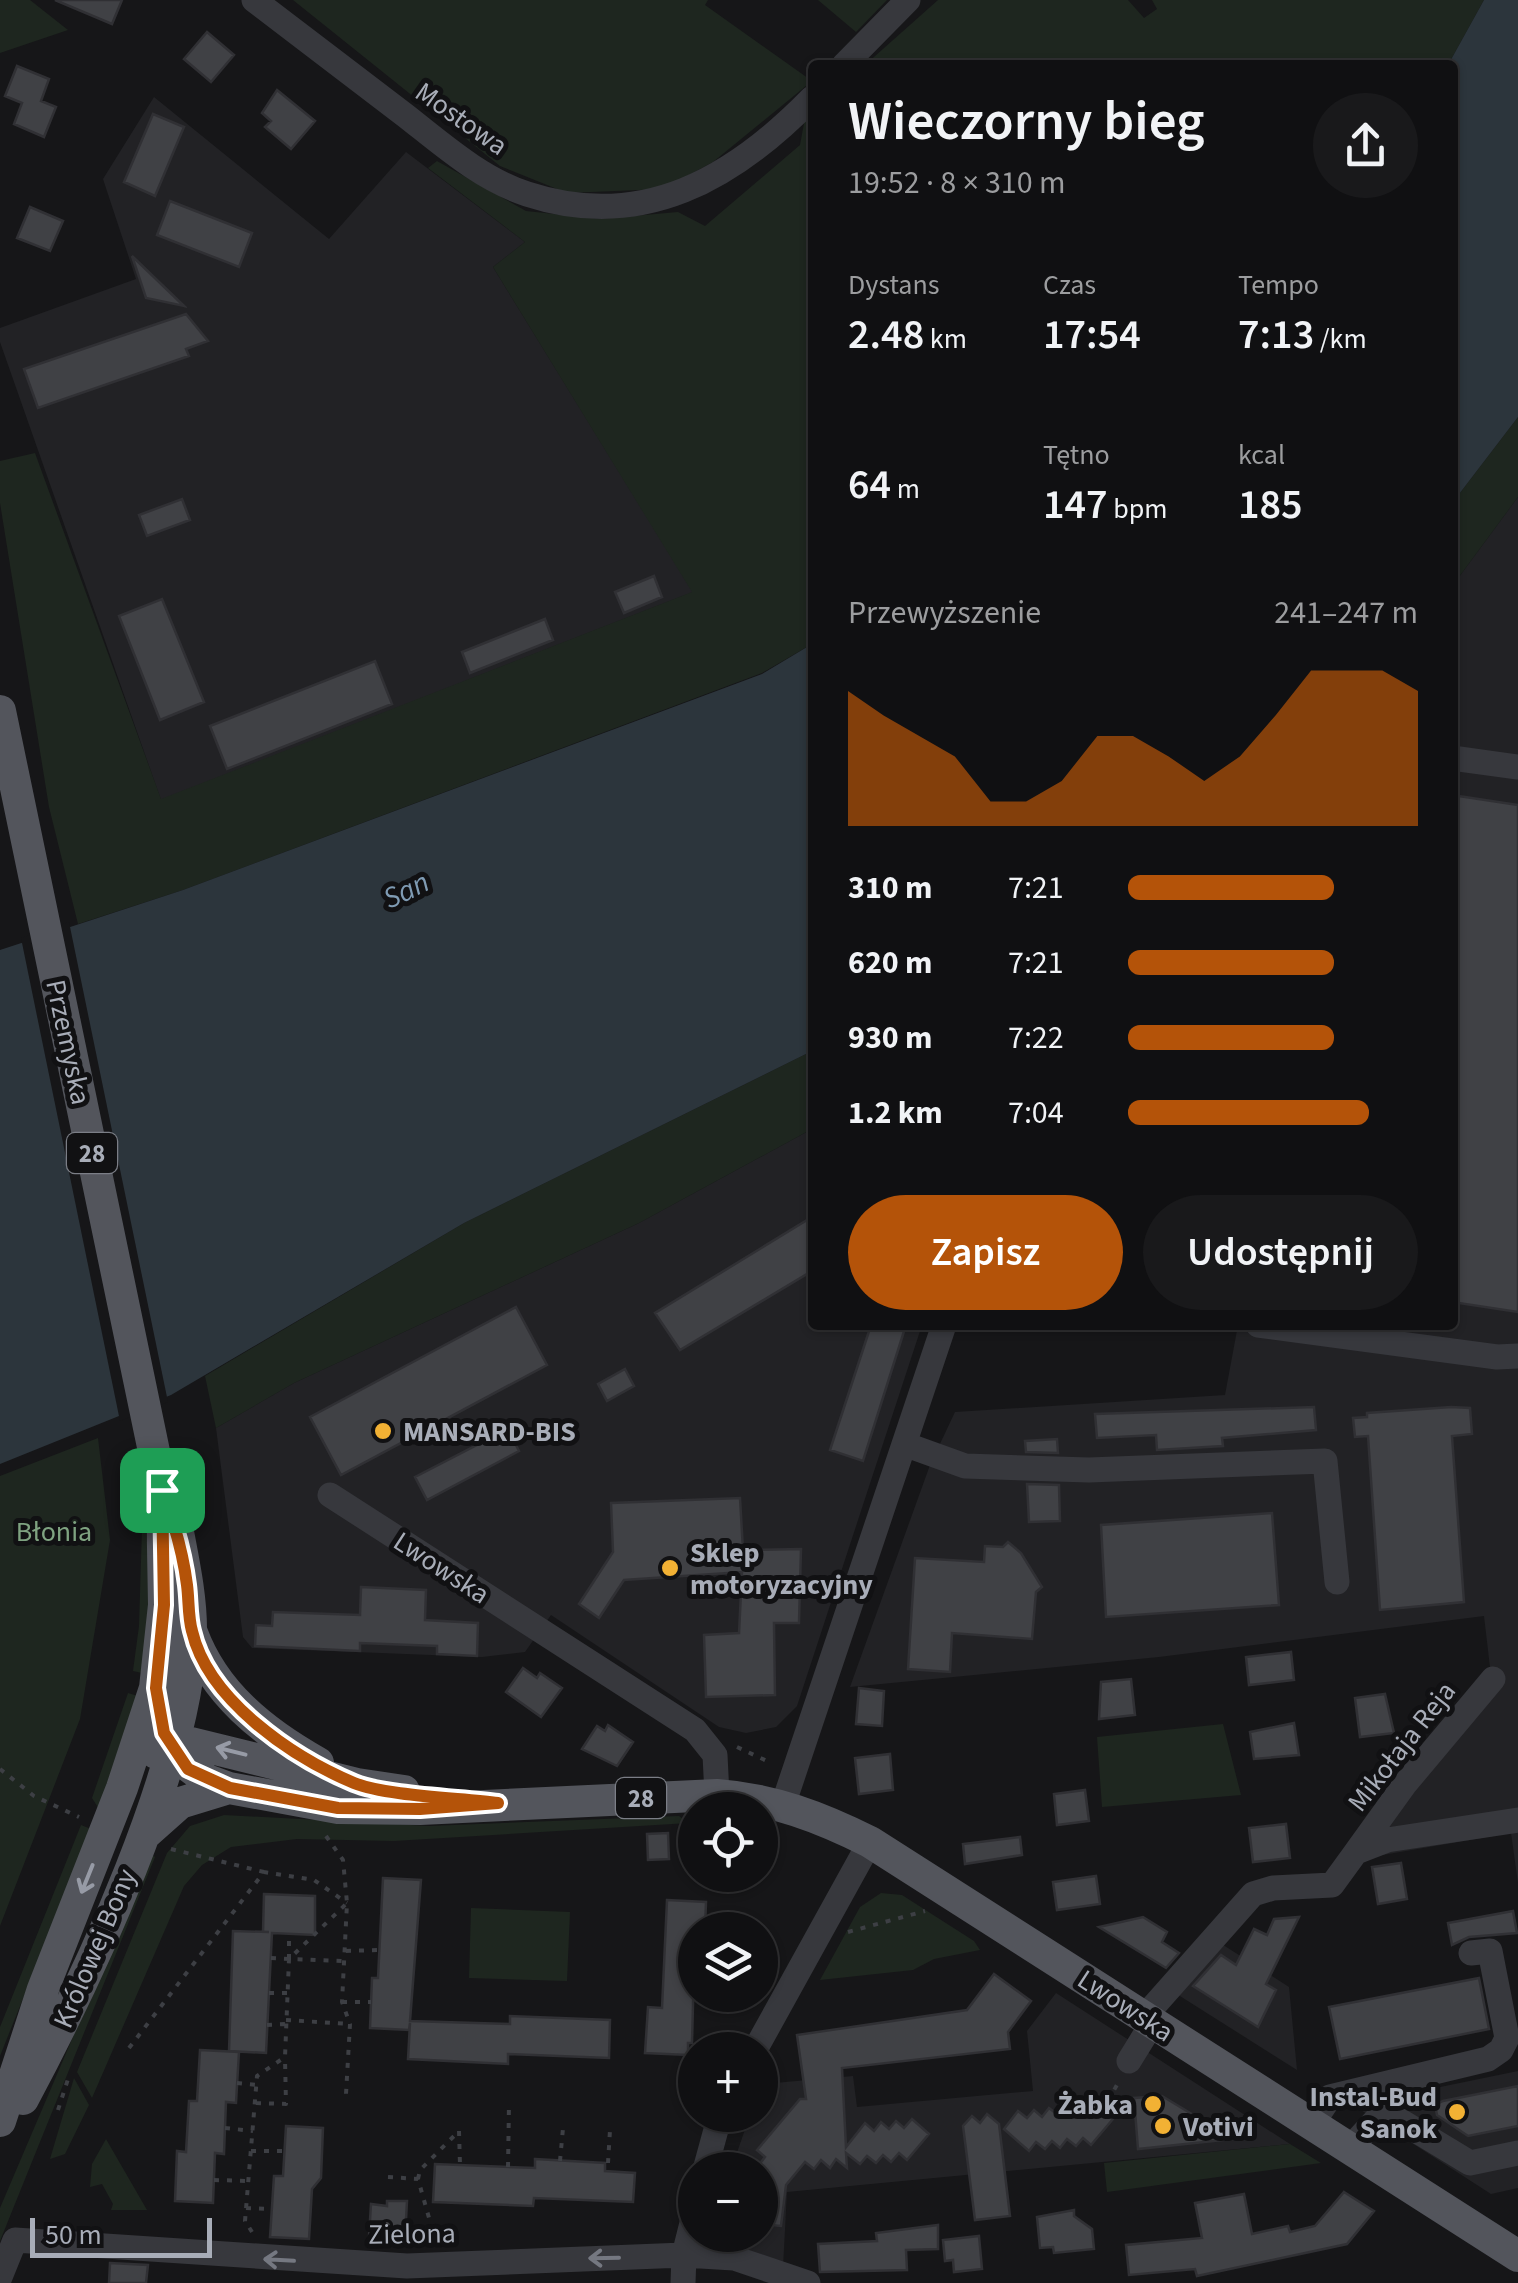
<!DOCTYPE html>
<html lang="pl">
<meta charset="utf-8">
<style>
:root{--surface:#101012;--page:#19191b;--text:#f1f3f6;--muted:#9c9d9f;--line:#303032;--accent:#b45309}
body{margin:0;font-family:"Source Sans 3",sans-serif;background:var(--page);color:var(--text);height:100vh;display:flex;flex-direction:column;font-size:38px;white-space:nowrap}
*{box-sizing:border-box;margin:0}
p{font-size:32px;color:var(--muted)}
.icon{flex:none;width:55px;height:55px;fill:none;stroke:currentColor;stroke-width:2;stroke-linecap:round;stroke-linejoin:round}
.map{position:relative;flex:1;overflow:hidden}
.drawer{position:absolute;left:808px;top:60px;width:650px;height:1270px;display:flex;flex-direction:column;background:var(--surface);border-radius:10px;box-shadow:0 2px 8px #0004,0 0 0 2px var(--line)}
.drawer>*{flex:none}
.fabs{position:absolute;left:678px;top:1792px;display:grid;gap:20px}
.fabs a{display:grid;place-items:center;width:100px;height:100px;border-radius:50%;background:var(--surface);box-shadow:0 2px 8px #0004,0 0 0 2px var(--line);font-size:50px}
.scale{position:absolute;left:30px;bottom:25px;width:182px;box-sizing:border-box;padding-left:10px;border:5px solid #a8adb8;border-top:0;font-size:28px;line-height:35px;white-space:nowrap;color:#a8adb8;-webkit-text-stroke:8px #111113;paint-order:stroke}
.pin{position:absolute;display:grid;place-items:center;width:85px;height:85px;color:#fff;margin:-42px;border-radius:20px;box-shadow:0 5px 15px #0006}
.round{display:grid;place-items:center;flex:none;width:105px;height:105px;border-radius:52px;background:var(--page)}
.overview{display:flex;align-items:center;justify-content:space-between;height:170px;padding:0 40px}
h1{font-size:55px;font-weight:600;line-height:75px}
.stats{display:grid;grid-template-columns:repeat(3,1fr);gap:15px;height:170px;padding:10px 40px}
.stats div{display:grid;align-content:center}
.stats b{font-size:42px;font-weight:600}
.stats small{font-size:28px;font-weight:400}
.stats p{font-size:28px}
.chart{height:280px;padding:20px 40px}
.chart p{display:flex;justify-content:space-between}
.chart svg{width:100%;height:180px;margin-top:10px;fill:var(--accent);opacity:.7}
.cta{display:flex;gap:20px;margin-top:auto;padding:20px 40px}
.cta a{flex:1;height:115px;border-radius:60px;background:var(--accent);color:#fff;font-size:40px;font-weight:600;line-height:115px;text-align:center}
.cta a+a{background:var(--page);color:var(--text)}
ul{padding:0 40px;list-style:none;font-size:32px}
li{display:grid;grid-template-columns:160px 120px 1fr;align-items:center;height:75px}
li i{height:25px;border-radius:12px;background:var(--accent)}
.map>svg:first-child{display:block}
.built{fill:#222225}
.green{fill:#1e261f}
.water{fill:#2c353c}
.pier{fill:#161618}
.building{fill:#404145;stroke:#303034;stroke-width:2.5}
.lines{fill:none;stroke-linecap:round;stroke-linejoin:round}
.path{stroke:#3d3f44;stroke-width:4;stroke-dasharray:5 8;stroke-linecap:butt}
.minor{stroke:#37383d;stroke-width:25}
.major{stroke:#53555c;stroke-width:32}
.oneway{stroke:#979ba6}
.oneway2{stroke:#757881}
.route-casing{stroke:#fff;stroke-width:20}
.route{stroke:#b45309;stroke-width:12}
.poi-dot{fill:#f2b134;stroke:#111113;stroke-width:4}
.labels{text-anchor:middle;stroke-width:10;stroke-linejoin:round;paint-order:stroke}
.shield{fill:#111113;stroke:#7b7e86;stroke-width:2.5}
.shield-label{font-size:25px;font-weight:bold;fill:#a8adb8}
.street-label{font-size:28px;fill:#a8adb8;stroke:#111113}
.poi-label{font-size:28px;font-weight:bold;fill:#a8adb8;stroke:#111113;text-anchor:start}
.park-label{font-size:28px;fill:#7fa381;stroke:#111113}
.water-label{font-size:30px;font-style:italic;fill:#7f9bb3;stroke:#111113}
</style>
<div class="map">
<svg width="1518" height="2283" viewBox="0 0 1518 2283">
<rect width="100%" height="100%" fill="#161618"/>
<path class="built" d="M 154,97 L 329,239 L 406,152 L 525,242 L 493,267 L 693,592 L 161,800 L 0,342 L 0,328 L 136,279 L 103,179 Z
M 1518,497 L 1518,1883 L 1511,1833 L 1359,1859 L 1493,1693 L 1484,1616 L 1159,1657 L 850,1687 L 930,1465 L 955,1412 L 1225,1395 L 1238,1325 L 1452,1325 L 1453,585 Z
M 812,1129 L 812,1325 L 922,1325 L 797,1706 L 776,1727 L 746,1733 L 719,1727 L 551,1615 L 525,1652 L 482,1657 L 252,1648 L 243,1637 L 216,1428 L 294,1383 L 639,1223 Z
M 1217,1941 L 1289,1987 L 1297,2070 L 1172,1991 Z
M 1056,1993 L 1290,2144 L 787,2192 L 783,2267 L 710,2249 L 714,2235 L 760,2235 L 760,2170 L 731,2170 L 750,2115 L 760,2115 L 763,2084 L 853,2076 L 857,2107 L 1033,2091 L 1027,2031 Z
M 1518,2071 L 1518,2188 L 1491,2194 L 1353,2105 Z"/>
<path class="green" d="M 0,0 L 30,0 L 68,30 L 0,53 Z
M 293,0 L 708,0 L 705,5 L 812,81 L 713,162 L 663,189 L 567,193 L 500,166 Z
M 818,0 L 887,0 L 856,32 Z
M 938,0 L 1128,0 L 1144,18 L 1157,9 L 1152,0 L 1484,0 L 1448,65 L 865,65 Z
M 812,111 L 812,644 L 762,673 L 183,890 L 78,924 L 49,807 L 0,503 L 0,461 L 35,453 L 161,799 L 692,592 L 493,267 L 525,242 L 428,168 L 437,161 L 526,211 L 601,219 L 678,212 L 705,226 L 800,145 L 805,118 Z
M 1518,417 L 1518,497 L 1453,585 L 1453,502 Z
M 812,1051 L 812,1129 L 639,1223 L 294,1383 L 216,1428 L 205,1376 L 464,1223 Z
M 98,1438 L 110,1540 L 80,1719 L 0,1926 L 0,1476 Z
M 143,1496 L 151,1587 L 142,1673 L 133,1671 L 139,1626 Z
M 128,1693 L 138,1696 L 99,1809 L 92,1798 Z
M 1223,1724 L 1241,1795 L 1102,1807 L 1097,1737 Z
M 224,1815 L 429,1826 L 679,1816 L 689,1823 L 394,1841 L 297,1839 L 231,1847 L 202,1865 L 184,1886 L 92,2098 L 77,2072 L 167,1853 L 190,1826 Z
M 81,1825 L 91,1829 L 0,2056 L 0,2027 Z
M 151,1854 L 155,1857 L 0,2241 L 0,2208 Z
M 881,1893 L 902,1895 L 974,1941 L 980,1950 L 934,1959 L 913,1970 L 820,1980 L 860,1907 Z
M 471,1908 L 570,1912 L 567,1981 L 469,1978 Z
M 74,2078 L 89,2105 L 65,2154 L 50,2159 Z
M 106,2139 L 147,2210 L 111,2210 L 113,2204 L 102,2184 L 90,2187 L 92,2164 Z
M 1290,2144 L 1321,2163 L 1107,2192 L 1104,2163 Z"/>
<path class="water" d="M 1484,0 L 1518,0 L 1518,417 L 1453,502 L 1452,65 L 1448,65 Z
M 812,644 L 812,1051 L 464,1223 L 171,1395 L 0,1464 L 0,950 L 183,890 L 762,674 Z"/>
<path class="pier" d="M 69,922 L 168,1402 L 120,1421 L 21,938 Z"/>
<path class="building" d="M 55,0 L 122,0 L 112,24 Z
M 207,32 L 234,55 L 211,82 L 184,59 Z
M 17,66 L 49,79 L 41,101 L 56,107 L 44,137 L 14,124 L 22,103 L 5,96 Z
M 277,90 L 315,121 L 291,149 L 265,127 L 271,121 L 262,113 Z
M 153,114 L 184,127 L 155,196 L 124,182 Z
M 170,201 L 252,233 L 239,267 L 157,235 Z
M 30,207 L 63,221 L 50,251 L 17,238 Z
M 132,256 L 184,306 L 146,298 Z
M 186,314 L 208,341 L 186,349 L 189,356 L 38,408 L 24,369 Z
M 182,499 L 190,520 L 147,536 L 139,515 Z
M 654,576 L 662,597 L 624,613 L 615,592 Z
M 162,599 L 204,702 L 160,720 L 119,616 Z
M 545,619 L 553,640 L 470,673 L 462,652 Z
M 375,661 L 392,704 L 227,769 L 210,726 Z
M 1452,795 L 1518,805 L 1518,1312 L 1452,1302 Z
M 812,1217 L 812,1271 L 680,1350 L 655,1313 Z
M 516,1307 L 547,1365 L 341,1475 L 310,1417 Z
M 871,1325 L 906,1325 L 863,1461 L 830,1450 Z
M 625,1369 L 634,1386 L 607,1401 L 598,1384 Z
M 1314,1407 L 1316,1430 L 1222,1438 L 1223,1446 L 1157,1450 L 1156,1435 L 1097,1438 L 1095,1414 Z
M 1451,1407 L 1470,1408 L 1472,1434 L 1452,1436 L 1464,1602 L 1380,1610 L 1368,1436 L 1355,1437 L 1353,1418 L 1367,1417 L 1367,1413 Z
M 508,1429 L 519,1451 L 427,1500 L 415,1477 Z
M 1057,1439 L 1058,1453 L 1026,1452 L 1025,1441 Z
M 1027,1484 L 1059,1485 L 1060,1521 L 1029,1522 Z
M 740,1498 L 743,1550 L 801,1549 L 799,1623 L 774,1623 L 775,1695 L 706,1697 L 704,1635 L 739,1633 L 742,1572 L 624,1580 L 599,1618 L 579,1604 L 613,1552 L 611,1503 Z
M 1272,1513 L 1279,1605 L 1106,1617 L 1101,1525 Z
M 1008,1542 L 1021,1553 L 1042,1587 L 1036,1592 L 1032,1639 L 952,1633 L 950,1672 L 908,1669 L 915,1558 L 984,1562 L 985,1546 L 1003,1547 Z
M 361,1587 L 426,1590 L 425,1620 L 478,1623 L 477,1656 L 437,1654 L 437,1646 L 360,1643 L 360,1651 L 255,1646 L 256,1625 L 272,1626 L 273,1612 L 360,1615 Z
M 1291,1652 L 1294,1680 L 1249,1685 L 1246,1657 Z
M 523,1668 L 537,1678 L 540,1673 L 562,1688 L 541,1717 L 506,1692 Z
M 1131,1679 L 1135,1715 L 1099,1719 L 1101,1682 Z
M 859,1688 L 884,1691 L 882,1726 L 856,1724 Z
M 1385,1694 L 1394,1733 L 1360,1737 L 1355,1698 Z
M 1294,1723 L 1299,1755 L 1254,1759 L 1250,1732 Z
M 608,1725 L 633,1742 L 617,1766 L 582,1749 L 597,1726 L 605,1731 Z
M 890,1754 L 893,1790 L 859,1794 L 855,1758 Z
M 1085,1790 L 1089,1821 L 1057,1825 L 1054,1794 Z
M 1286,1824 L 1290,1858 L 1253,1862 L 1249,1828 Z
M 668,1833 L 669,1859 L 648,1860 L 647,1834 Z
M 1020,1837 L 1022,1855 L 965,1864 L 963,1844 Z
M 1401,1863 L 1407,1899 L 1378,1904 L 1372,1867 Z
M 1096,1876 L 1100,1904 L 1057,1910 L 1053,1882 Z
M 383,1878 L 421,1880 L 410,2021 L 510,2024 L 510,2016 L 610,2020 L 609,2058 L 508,2054 L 508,2064 L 408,2059 L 410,2023 L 409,2030 L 370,2028 L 372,1978 L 378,1978 Z
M 264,1894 L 315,1896 L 315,1935 L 272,1933 L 266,2053 L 229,2051 L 233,1931 L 269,1932 L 263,1932 Z
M 667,1900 L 706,1902 L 705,1930 L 695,1930 L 692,2043 L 688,2043 L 688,2055 L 645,2053 L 648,2007 L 662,2008 Z
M 1513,1911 L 1517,1933 L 1469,1937 L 1452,1945 L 1448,1923 Z
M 1143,1917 L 1167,1932 L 1162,1942 L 1179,1953 L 1166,1968 L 1099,1927 Z
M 1299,1917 L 1266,1984 L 1276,1990 L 1258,2027 L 1193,1986 L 1221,1955 L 1236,1965 L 1254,1929 L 1267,1935 L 1274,1919 Z
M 994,1974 L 1031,2001 L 1008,2032 L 1010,2049 L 842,2068 L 846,2147 L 865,2123 L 874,2131 L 881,2122 L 889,2129 L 896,2121 L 904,2128 L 912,2119 L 929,2134 L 907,2160 L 899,2153 L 891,2162 L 883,2155 L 876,2163 L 867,2156 L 860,2164 L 846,2153 L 847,2168 L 836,2159 L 830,2168 L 821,2160 L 814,2169 L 805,2162 L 786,2185 L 781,2226 L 760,2224 L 768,2174 L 758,2166 L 765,2157 L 757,2150 L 800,2099 L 806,2099 L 797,2035 L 967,2010 Z
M 1479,1978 L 1489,2029 L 1340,2059 L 1329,2007 Z
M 200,2050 L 239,2052 L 236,2103 L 226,2102 L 224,2154 L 215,2153 L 213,2203 L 175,2201 L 177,2151 L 186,2152 L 189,2101 L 197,2101 Z
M 1518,2086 L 1518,2126 L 1468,2136 L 1437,2115 L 1435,2105 L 1443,2101 Z
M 1162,2096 L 1233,2139 L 1138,2149 L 1134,2098 Z
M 1096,2104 L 1113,2119 L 1091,2145 L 1083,2138 L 1076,2146 L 1067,2139 L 1060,2148 L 1052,2141 L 1045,2149 L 1036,2142 L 1029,2151 L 1004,2129 L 1018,2111 L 1027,2118 L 1034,2110 L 1042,2117 L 1049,2108 L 1058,2115 L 1065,2107 L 1074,2114 L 1081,2105 L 1089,2112 Z
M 987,2114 L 999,2124 L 1010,2216 L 975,2220 L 963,2126 L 972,2116 L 980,2123 Z
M 286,2126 L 323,2128 L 321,2178 L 312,2189 L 309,2239 L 270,2237 L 274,2176 L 283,2176 Z
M 535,2159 L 605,2163 L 605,2171 L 635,2173 L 633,2202 L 534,2198 L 533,2206 L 433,2202 L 435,2164 L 535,2168 Z
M 1344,2192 L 1374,2211 L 1347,2244 L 1197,2276 L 1195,2269 L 1129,2275 L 1126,2245 L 1202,2238 L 1195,2203 L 1244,2194 L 1252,2234 L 1288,2226 L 1290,2232 L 1315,2226 Z
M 387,2201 L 407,2201 L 405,2239 L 369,2236 L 371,2204 L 387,2206 Z
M 1074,2210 L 1074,2216 L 1092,2229 L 1094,2249 L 1054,2253 L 1053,2247 L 1040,2248 L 1037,2217 Z
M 938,2225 L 938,2249 L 906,2250 L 907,2270 L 820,2272 L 818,2244 L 877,2241 L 876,2233 Z
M 979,2236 L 982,2269 L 954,2272 L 953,2260 L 945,2261 L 943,2240 Z
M 110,2263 L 148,2265 L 146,2283 L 109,2283 Z"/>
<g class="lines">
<path class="path" d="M 737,1747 L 769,1762
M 0,1769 L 34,1796 L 79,1817
M 326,1836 L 343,1860 L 347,1903 L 342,2002 L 350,2024 L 346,2094
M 171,1849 L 264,1872
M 848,1932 L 925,1911
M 346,1951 L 379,1950
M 271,1958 L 289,1959 L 347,1903
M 289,1959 L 289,1934
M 269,1993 L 288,1993
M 342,2002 L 371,2002
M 286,2020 L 350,2024
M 267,2025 L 286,2024
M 129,2048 L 264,1872 L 314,1880 L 347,1903
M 237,2083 L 257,2085
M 1108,2101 L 1118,2083
M 256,2103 L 286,2104 L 285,2059
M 58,2110 L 69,2076
M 225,2128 L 253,2131
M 459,2131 L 460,2165
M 251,2151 L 284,2151
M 560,2161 L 563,2128
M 608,2163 L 610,2130
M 508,2167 L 509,2103
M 388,2177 L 418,2179 L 435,2239
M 418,2179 L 420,2170 L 459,2131
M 214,2180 L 249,2181
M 246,2208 L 272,2209
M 252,2232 L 245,2221 L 257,2076 L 285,2057 L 289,1959 L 344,1961"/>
<path class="minor" d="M 254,0 C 305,39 355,77 406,116 C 443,145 481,179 527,194 C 643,232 734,178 812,98
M 844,65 L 908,0
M 1452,758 L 1518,767
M 1258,1325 L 1497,1357 L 1518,1356
M 904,1444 L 965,1466 L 1089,1470 L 1325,1461 L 1337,1582
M 330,1495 L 695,1730 L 715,1755 L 717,1795
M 783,1805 L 944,1325
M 1356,1852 L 1405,1784 L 1493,1679
M 1144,2017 L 1253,1894 L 1273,1888 L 1332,1885 L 1356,1852 L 1387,1840 L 1518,1820
M 755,2050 L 870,1842
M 1129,2061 L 1153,2022
M 1312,2124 L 1330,2097 L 1488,2059 L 1501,2050 L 1507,2038 L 1490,1951 L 1471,1953
M 1350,2148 L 1384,2111 L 1470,2163 L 1518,2153
M 705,2170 L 720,2115
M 0,2277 L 15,2240 L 407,2266 L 684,2255 L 734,2258 L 808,2283
M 683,2283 L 684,2255 L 695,2211"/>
<path class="major" d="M 0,711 L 162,1490 L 164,1605 L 155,1688 L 122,1788 L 43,1989 L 0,2121
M 192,1633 C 214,1693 263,1732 318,1763
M 155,1688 L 159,1718 L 179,1759 L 207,1780 L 229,1788 L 338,1808 L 420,1809 L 717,1795 C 773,1799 820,1817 870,1842 L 1518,2256
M 156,1753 L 191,1743 L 357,1784 L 404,1791
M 144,1835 L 180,1803 L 229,1788
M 23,2099 C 85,1983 192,1760 191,1629 C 191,1597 184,1564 178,1532"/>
</g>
<defs><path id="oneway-shaft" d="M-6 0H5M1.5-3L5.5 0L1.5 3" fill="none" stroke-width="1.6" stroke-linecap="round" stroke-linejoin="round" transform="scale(2.5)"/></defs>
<g class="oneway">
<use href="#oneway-shaft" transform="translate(231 1751) rotate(-166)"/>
<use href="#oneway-shaft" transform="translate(87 1879) rotate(112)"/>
</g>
<g class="oneway2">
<use href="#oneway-shaft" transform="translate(604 2258) rotate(179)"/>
<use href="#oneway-shaft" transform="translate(279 2260) rotate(-177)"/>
</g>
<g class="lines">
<g class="route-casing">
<path id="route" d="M 162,1490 C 174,1522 183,1552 187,1585 C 189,1600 188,1617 192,1631 C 208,1700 292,1757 354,1783 C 386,1796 460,1798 498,1803 L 420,1809 L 338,1808 L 230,1788 L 188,1769 L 164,1733 L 156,1688 L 164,1605 Z"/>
</g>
<use href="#route" class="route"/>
</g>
<g class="poi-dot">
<circle cx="383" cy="1431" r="10"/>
<circle cx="670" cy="1568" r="10"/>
<circle cx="1153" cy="2104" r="10"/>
<circle cx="1457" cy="2112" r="10"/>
<circle cx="1163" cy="2126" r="10"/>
</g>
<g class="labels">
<g class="shield">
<rect x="67" y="1133" width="50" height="40" rx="8"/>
<rect x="616" y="1778" width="50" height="40" rx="8"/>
</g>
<g class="shield-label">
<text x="92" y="1162">28</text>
<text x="641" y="1807">28</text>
</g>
<g class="street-label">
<text transform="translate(462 118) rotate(35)" y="10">Mostowa</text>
<text transform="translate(69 1042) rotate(78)" y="10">Przemyska</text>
<text transform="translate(442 1567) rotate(33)" y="10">Lwowska</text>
<text transform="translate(1401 1746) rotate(-52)" y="10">Mikołaja Reja</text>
<text transform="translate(94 1948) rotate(-67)" y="10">Królowej Bony</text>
<text transform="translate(1126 2005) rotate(33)" y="10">Lwowska</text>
<text transform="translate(412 2233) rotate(-1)" y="10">Zielona</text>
</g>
<g class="poi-label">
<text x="403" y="1441">MANSARD-BIS</text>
<text x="690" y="1562">Sklep<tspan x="690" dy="32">motoryzacyjny</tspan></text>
<text x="1437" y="2106" text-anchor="end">Instal-Bud<tspan x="1437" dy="32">Sanok</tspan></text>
<text x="1133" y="2114" text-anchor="end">Żabka</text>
<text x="1183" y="2136">Votivi</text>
</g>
<g class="park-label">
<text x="54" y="1541">Błonia</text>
</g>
<g class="water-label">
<text transform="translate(406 890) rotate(-26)" y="10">San</text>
</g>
</g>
</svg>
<div class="fabs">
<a><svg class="icon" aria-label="locate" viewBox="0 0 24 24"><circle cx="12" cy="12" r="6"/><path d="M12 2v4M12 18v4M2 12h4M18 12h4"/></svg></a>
<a><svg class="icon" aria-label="layers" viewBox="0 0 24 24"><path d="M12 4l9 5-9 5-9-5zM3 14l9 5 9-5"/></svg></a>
<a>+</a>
<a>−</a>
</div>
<div class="scale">50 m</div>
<div class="pin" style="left:162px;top:1490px;background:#1e9e55"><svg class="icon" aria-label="arrive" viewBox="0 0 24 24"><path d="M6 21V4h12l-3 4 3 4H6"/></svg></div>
<section class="drawer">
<div class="overview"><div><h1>Wieczorny bieg</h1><p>19:52 · 8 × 310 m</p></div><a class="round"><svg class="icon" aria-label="share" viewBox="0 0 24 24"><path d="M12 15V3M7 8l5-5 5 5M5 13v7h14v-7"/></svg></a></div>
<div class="stats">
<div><p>Dystans</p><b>2.48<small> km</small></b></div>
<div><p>Czas</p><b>17:54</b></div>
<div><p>Tempo</p><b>7:13<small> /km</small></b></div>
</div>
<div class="stats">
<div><b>64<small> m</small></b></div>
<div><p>Tętno</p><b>147<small> bpm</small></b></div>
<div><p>kcal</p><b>185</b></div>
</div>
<div class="chart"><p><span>Przewyższenie</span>241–247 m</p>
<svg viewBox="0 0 160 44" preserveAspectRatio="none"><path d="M0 44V11L10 17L20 22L30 27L40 38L50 38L60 33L70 22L80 22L90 27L100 33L110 27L120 17L130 6L140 6L150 6L160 11V44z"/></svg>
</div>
<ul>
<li><b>310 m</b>7:21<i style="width:71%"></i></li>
<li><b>620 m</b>7:21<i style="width:71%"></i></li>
<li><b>930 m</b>7:22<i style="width:71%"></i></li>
<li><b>1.2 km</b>7:04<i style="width:83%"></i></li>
</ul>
<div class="cta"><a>Zapisz</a><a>Udostępnij</a></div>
</section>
</div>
